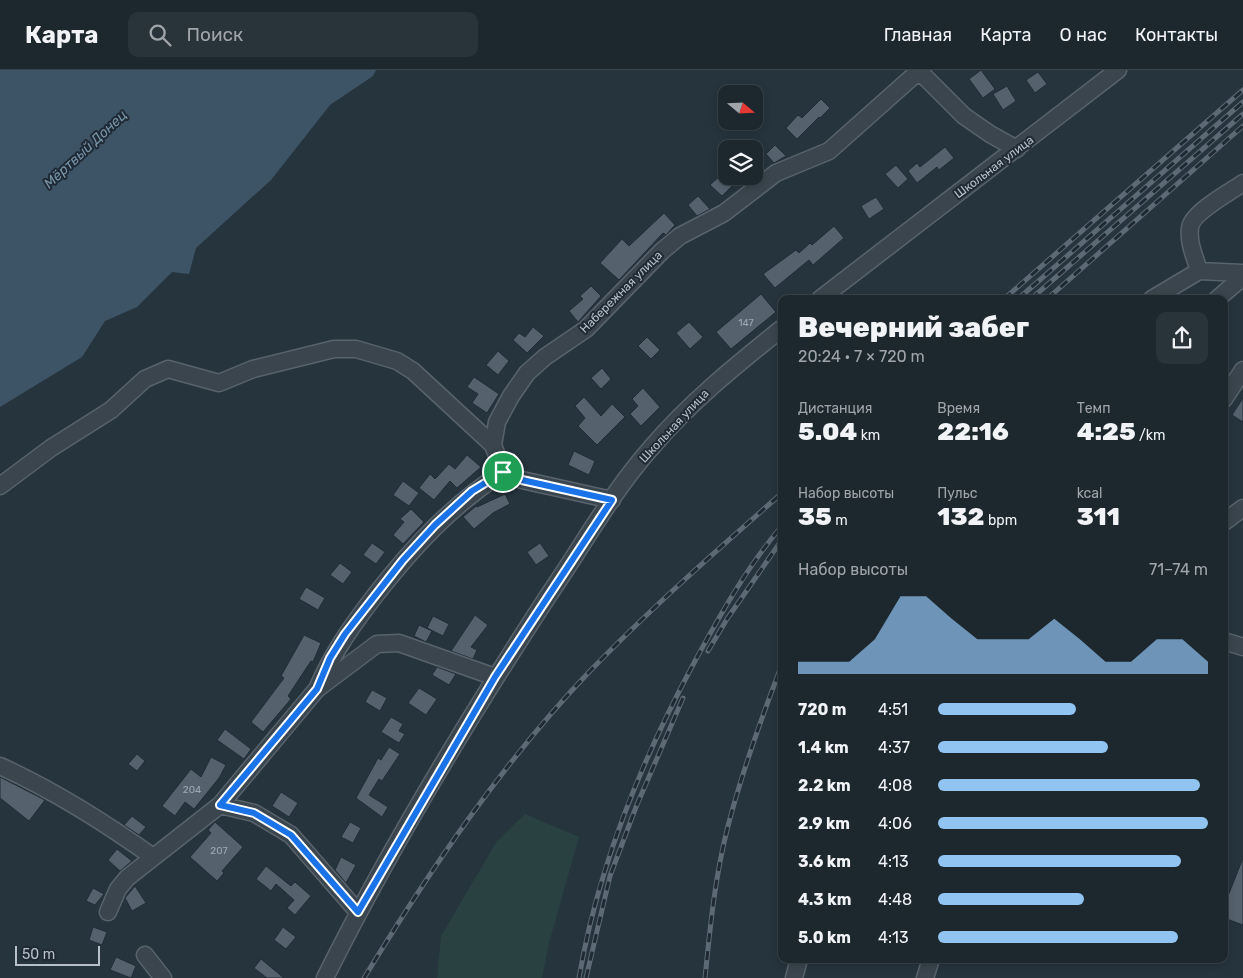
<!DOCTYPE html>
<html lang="ru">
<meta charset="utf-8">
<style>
:root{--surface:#1c272e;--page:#29333a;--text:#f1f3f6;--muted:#a0a5aa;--line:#3a444a;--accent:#92c4f2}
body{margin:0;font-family:Rubik,sans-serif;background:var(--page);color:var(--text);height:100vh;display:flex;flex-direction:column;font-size:19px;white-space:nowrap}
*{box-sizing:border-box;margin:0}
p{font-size:16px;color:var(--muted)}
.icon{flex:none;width:28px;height:28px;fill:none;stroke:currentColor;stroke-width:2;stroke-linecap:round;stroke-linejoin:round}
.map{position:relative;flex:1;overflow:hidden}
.sheet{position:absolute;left:778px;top:225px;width:450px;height:668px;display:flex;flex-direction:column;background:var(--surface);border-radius:10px;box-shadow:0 2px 8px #0003,0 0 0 1px var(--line)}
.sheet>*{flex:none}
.needle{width:32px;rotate:109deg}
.fabs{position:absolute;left:718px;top:15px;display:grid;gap:10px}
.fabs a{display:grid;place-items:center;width:45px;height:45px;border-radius:10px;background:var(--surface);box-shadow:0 2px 8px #0003,0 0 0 1px var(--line);font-size:25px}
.scale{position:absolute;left:15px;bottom:12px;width:85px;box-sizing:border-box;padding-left:5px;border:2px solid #b7c0c9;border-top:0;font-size:14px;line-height:18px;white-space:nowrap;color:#b7c0c9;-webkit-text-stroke:4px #1f2a34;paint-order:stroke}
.pin{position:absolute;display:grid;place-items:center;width:42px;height:42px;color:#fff;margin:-21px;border:2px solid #fff;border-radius:50%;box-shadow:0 1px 5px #0007}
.round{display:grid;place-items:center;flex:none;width:52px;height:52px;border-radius:10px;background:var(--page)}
.head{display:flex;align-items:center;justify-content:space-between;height:85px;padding:0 20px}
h1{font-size:28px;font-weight:800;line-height:38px}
.metrics{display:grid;grid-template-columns:repeat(3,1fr);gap:8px;height:85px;padding:5px 20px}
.metrics div{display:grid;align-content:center}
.metrics b{font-size:25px;font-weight:800}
.metrics small{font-size:14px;font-weight:400}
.metrics p{font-size:14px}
.chart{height:140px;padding:10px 20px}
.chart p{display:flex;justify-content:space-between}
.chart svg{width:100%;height:90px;margin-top:5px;fill:var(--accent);opacity:.7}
ul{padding:0 20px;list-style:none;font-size:16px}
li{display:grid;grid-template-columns:80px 60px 1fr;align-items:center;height:38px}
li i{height:12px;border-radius:6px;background:var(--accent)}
header{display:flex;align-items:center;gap:30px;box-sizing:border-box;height:70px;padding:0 25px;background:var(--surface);border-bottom:1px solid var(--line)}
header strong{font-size:24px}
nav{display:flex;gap:28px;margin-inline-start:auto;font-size:18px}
.search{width:350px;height:45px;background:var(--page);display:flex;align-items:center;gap:12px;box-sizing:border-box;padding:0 18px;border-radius:10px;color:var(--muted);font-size:19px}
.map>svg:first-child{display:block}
.green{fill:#294140}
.water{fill:#3d5466}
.building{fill:#55626e;stroke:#212c36}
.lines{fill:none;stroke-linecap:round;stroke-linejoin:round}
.minor-casing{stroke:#58636c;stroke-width:19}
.minor{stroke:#3a454e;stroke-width:16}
.rail-casing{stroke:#5d6a75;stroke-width:5}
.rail{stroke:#1f2a34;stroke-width:3;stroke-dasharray:9;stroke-linecap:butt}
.route-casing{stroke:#fff;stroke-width:10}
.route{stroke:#1a73e8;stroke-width:6}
.labels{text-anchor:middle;stroke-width:4;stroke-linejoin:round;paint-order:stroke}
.number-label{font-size:10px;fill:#9ea8b2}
.street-label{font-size:12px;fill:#b7c0c9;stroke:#1f2a34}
.water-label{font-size:14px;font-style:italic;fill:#7995aa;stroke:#1f2a34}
</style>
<header>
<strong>Карта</strong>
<div class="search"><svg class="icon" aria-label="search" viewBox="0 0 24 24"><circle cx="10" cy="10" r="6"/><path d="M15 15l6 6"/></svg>Поиск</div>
<nav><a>Главная</a><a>Карта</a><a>О нас</a><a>Контакты</a></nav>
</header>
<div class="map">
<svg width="1243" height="908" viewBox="0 0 1243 908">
<rect width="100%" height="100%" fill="#26343e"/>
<path class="green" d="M 525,744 L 579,767 L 549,873 L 542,908 L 437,908 L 441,866 L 497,771 Z"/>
<path class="water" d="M 0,0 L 376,0 L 373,6 L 330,35 L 271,110 L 196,178 L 189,204 L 172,202 L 137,237 L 105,251 L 82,287 L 0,337 Z"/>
<path class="building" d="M 981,0 L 995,19 L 983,28 L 969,9 Z
M 1038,2 L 1047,14 L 1035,23 L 1026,10 Z
M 1007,16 L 1016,31 L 1003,40 L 993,24 Z
M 821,29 L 830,38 L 820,48 L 819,47 L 797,69 L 786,58 L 798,45 L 802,48 Z
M 775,75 L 786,86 L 774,93 L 766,84 Z
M 945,77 L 954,88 L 939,100 L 937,97 L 917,113 L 908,101 L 917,93 L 920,97 Z
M 896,95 L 908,109 L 898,118 L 885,104 Z
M 721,105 L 732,116 L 722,126 L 710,115 Z
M 698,126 L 710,139 L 697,146 L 688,135 Z
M 876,127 L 884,139 L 869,149 L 861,136 Z
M 664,143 L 675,155 L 666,165 L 663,163 L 619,210 L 600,193 L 622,169 L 629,176 Z
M 834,156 L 844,168 L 813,195 L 809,190 L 775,218 L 763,204 L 796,180 L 799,183 L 810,173 L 812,175 Z
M 591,216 L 601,226 L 578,252 L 569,241 L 583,229 L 580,226 Z
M 761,224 L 776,242 L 731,279 L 716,262 Z
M 689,252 L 703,267 L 690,279 L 676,263 Z
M 533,257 L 544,266 L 527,283 L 513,270 L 519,263 L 525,267 Z
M 647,267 L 660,280 L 651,289 L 638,276 Z
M 498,281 L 509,291 L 498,305 L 486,295 Z
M 602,298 L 611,309 L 601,319 L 591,308 Z
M 474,307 L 499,324 L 487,343 L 472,333 L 478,324 L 467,317 Z
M 643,318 L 660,337 L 641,356 L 630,344 L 638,336 L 632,329 Z
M 584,327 L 601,346 L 612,334 L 625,347 L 597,375 L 578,356 L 585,348 L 575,336 Z
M 1243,328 L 1243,352 L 1232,345 Z
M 574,381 L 595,391 L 589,405 L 568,395 Z
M 467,385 L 481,397 L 457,418 L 450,411 L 434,430 L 419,418 L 430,404 L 435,409 L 449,394 L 455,399 Z
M 403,411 L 419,423 L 409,436 L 393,425 Z
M 505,424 L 510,434 L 493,443 L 474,459 L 463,447 L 476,436 L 477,437 Z
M 411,439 L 424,452 L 403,474 L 393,465 L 404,452 L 400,449 Z
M 372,473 L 385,482 L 376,494 L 363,485 Z
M 540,473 L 549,486 L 536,495 L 527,482 Z
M 340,493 L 352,502 L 343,514 L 330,505 Z
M 306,517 L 325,528 L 318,540 L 299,529 Z
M 475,545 L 488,555 L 471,577 L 477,580 L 473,589 L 451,581 Z
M 433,546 L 449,554 L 443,566 L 427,558 Z
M 419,555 L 432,561 L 426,572 L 414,566 Z
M 304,565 L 321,573 L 313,592 L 311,591 L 288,626 L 291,629 L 263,662 L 251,652 L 284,608 L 281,606 Z
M 437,597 L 456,604 L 449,615 L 432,605 Z
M 419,618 L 437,629 L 426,645 L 408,633 Z
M 372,620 L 387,628 L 380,641 L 365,632 Z
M 391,647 L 403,654 L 399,661 L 405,664 L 399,673 L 381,662 Z
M 225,659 L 251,679 L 244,689 L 217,670 Z
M 389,677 L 400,684 L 382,711 L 379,709 L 369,725 L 388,737 L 382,747 L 356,728 L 378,688 L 381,690 Z
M 137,684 L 145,691 L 137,701 L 128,694 Z
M 211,687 L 226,695 L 219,708 L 194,739 L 185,732 L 175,746 L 162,736 L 191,699 L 201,707 Z
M 0,707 L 45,730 L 29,751 L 0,728 Z
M 281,722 L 298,733 L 289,747 L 272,736 Z
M 132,746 L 146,757 L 139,765 L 124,755 Z
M 215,752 L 243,777 L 222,801 L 224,803 L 217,811 L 190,787 L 211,763 L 208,760 Z
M 350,752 L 361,758 L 353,773 L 341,767 Z
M 117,779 L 132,791 L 120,801 L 108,790 Z
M 341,787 L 356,795 L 346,813 L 335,800 Z
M 1243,788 L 1243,855 L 1224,848 L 1224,836 Z
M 266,796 L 291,816 L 295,812 L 311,826 L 295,845 L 287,838 L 294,830 L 276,814 L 271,821 L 256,809 Z
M 135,816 L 146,833 L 132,841 L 125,828 Z
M 93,818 L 104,824 L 95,835 L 86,831 Z
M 93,857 L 107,862 L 102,875 L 89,870 Z
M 283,857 L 296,867 L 286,879 L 274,870 Z
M 116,887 L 136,896 L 131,908 L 110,900 Z
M 261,889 L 284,908 L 267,908 L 254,898 Z"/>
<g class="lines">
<g class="minor-casing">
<path id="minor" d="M 1199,201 C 1195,187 1188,173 1190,158 C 1191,143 1230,122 1243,113
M 820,229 L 1118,0
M 1152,229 L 1199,201 L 1243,203
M 1217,229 L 1243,207
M 1224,329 L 1243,300
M 503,402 L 493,375 L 497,352 L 511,326 L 527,303 L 545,287 L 586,259 L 662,181 L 680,166 L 724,143 L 776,103 L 829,81 L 919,1 L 964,46 L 990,64 L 1017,79
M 503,402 L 522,410 L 612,430
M 0,416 L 51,378 L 111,340 L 145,309 L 168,299 L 219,313 L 253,299 L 334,279 L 356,279 L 397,291 L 413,301 L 493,375
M 1224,452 L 1243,438
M 1224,571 L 1243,577
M 318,617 C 333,582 353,554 377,523 C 414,476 452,435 503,402
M 0,696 C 55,721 104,752 153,787
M 220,735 L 254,743 L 291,765 L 358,842
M 108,842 L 118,819 L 127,808 L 220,735 L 317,619 L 377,574 L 399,573 L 495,607
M 145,885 L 163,908
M 325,908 C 391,775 469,647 550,523 C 583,475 612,422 651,378 C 689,333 735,296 781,259
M 794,908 L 799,889
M 925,908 L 931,889"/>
</g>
<use href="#minor" class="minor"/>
<g class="rail-casing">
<path id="rail" d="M 1004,229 L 1243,20
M 1018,229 L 1243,32
M 1031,229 L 1243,44
M 1047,229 L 1243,56
M 708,581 L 727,549 L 781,471
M 364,908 C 430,800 502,693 590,601 C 651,538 716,481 781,424
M 579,908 C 598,796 641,691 695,591 C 720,545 747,497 781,457
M 586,908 L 610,806 L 636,737 L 683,628
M 705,908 C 710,858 715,806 728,756 C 742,702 761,649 781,597"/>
</g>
<use href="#rail" class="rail"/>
</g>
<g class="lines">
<g class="route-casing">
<path id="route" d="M 503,402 L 522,410 L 612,430 L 495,607 L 358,842 L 291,765 L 254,743 L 220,735 L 317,619 L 330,588 L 345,564 L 403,490 L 435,455 L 472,421 Z"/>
</g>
<use href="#route" class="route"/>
</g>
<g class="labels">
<g class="number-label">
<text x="746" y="256">147</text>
<text x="192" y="723">204</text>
<text x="219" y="784">207</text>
</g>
<g class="street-label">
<text transform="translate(994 97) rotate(-37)" y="4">Школьная улица</text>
<text transform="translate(621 222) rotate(-45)" y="4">Набережная улица</text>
<text transform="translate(674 356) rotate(-47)" y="4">Школьная улица</text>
</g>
<g class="water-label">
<text transform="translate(85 79) rotate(-43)" y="5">Мёртвый Донец</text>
</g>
</g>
</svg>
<div class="fabs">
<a><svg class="needle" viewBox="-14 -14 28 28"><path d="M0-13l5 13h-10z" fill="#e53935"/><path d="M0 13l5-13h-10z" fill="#a0a5aa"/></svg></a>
<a><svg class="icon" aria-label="layers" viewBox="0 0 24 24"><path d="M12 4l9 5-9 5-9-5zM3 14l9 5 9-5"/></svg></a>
</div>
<div class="scale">50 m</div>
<div class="pin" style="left:503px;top:402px;background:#1e9e55"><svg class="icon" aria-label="arrive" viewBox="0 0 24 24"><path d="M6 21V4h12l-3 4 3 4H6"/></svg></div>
<section class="sheet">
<div class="head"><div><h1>Вечерний забег</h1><p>20:24 · 7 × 720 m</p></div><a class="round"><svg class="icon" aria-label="share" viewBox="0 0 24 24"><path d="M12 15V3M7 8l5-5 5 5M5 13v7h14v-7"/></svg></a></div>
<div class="metrics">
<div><p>Дистанция</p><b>5.04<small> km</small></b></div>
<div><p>Время</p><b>22:16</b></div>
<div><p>Темп</p><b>4:25<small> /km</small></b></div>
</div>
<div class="metrics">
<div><p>Набор высоты</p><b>35<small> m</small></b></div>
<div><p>Пульс</p><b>132<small> bpm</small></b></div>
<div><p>kcal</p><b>311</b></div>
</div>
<div class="chart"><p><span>Набор высоты</span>71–74 m</p>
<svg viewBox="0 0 160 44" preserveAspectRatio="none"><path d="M0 44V38L10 38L20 38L30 27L40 6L50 6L60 17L70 27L80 27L90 27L100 17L110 27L120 38L130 38L140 27L150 27L160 38V44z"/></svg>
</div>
<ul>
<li><b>720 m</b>4:51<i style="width:51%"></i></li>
<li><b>1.4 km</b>4:37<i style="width:63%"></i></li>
<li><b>2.2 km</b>4:08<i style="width:97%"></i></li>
<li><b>2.9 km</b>4:06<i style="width:100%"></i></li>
<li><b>3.6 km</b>4:13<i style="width:90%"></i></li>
<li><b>4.3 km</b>4:48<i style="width:54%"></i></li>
<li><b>5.0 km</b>4:13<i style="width:89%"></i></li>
</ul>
</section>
</div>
